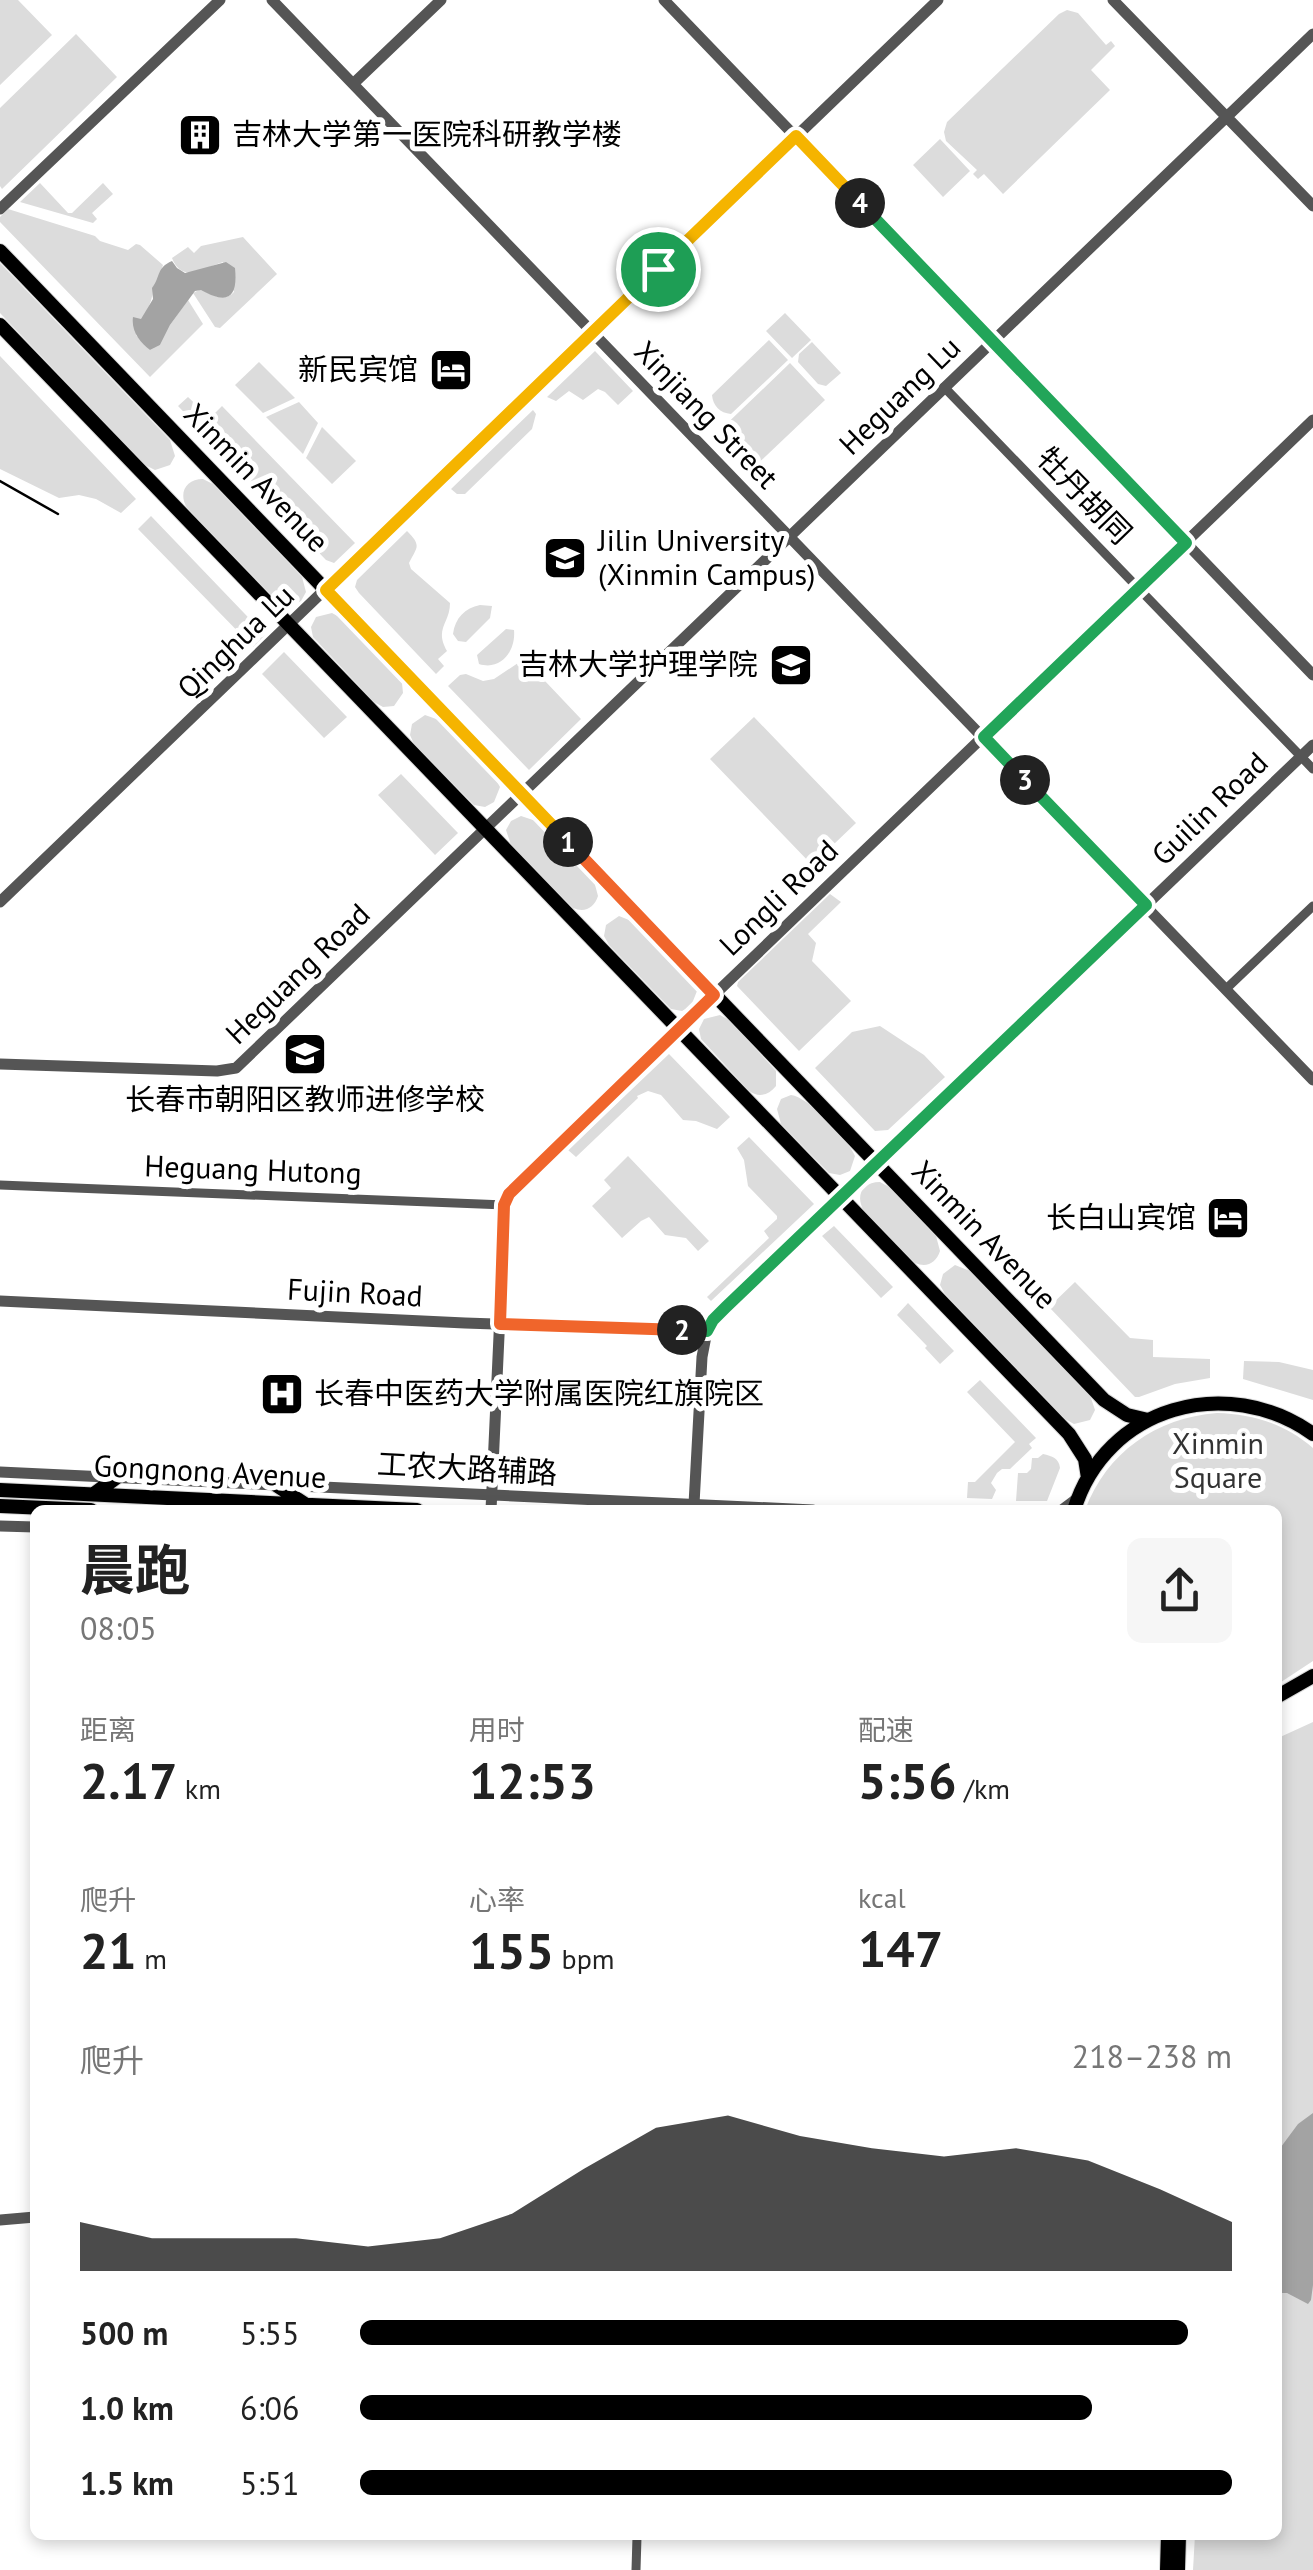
<!DOCTYPE html>
<html lang="zh">
<meta charset="utf-8">
<style>
:root{--surface:#fff;--page:#f6f6f6;--text:#222;--muted:#767676;--accent:#000}
body{margin:0;font-family:"PT Sans","Noto Sans SC",sans-serif;background:var(--page);color:var(--text);height:100vh;display:flex;flex-direction:column;font-size:38px;white-space:nowrap}
*{box-sizing:border-box;margin:0}
p{font-size:32px;color:var(--muted)}
.icon{flex:none;width:55px;height:55px;fill:none;stroke:currentColor;stroke-width:2;stroke-linecap:round;stroke-linejoin:round}
.map{position:relative;flex:1;overflow:hidden}
.side{position:absolute;left:30px;top:1505px;width:1252px;height:1035px;display:flex;flex-direction:column;background:var(--surface);border-radius:15px;box-shadow:0 5px 15px #0003}
.side>*{flex:none}
.pin{position:absolute;display:grid;place-items:center;width:85px;height:85px;color:#fff;margin:-42px;border:5px solid #fff;border-radius:50%;box-shadow:0 2px 10px #0007}
.km{position:absolute;width:50px;height:50px;margin:-25px;border-radius:50%;background:#222;color:#fff;font-size:28px;line-height:50px;text-align:center}
.round{display:grid;place-items:center;flex:none;width:105px;height:105px;border-radius:15px;background:var(--page)}
.overview{display:flex;align-items:center;justify-content:space-between;height:170px;padding:0 50px}
h1{font-size:55px;font-weight:700;line-height:75px}
.stats{display:grid;grid-template-columns:repeat(3,1fr);gap:15px;height:170px;padding:10px 50px}
.stats div{display:grid;align-content:center}
.stats b{font-size:50px;font-weight:700}
.stats small{font-size:28px;font-weight:400}
.stats p{font-size:28px}
.chart{height:280px;padding:20px 50px}
.chart p{display:flex;justify-content:space-between}
.chart svg{width:100%;height:180px;margin-top:10px;fill:var(--accent);opacity:.7}
ul{padding:0 50px;list-style:none;font-size:32px}
li{display:grid;grid-template-columns:160px 120px 1fr;align-items:center;height:75px}
li i{height:25px;border-radius:12px;background:var(--accent)}
.map>svg:first-child{display:block}
.green{fill:#dcdcdc}
.water{fill:#a3a3a3}
.lines{fill:none;stroke-linecap:round;stroke-linejoin:round}
.primary-casing{stroke:#dbdbdb;stroke-width:16}
.minor{stroke:#555;stroke-width:9}
.tertiary{stroke:#555;stroke-width:11}
.primary{stroke:#000;stroke-width:14}
.tram{stroke:#000;stroke-width:2.5}
.split-1-casing{stroke:#fff;stroke-width:20}
.split-2-casing{stroke:#fff;stroke-width:20}
.split-3-casing{stroke:#fff;stroke-width:20}
.split-4-casing{stroke:#fff;stroke-width:20}
.split-5-casing{stroke:#fff;stroke-width:20}
.split-1{stroke:#f5b400;stroke-width:12}
.split-2{stroke:#f0652b;stroke-width:12}
.split-3{stroke:#22a559;stroke-width:12}
.split-4{stroke:#22a559;stroke-width:12}
.split-5{stroke:#f5b400;stroke-width:12}
.labels{text-anchor:middle;stroke-width:10;stroke-linejoin:round;paint-order:stroke}
.poi-label{font-size:30px;fill:#000;stroke:#fff;text-anchor:start}
.street-label{font-size:30px;fill:#000;stroke:#fff}
.park-label{font-size:30px;fill:#333;stroke:#fff}
</style>
<div class="map">
<svg width="1313" height="2570" viewBox="0 0 1313 2570">
<rect width="100%" height="100%" fill="#fff"/>
<path class="green" d="M 0,0 L 18,0 L 52,35 L 0,85 Z
M 1067,10 L 1078,13 L 1106,45 L 1111,41 L 1115,46 L 1091,70 L 1110,90 L 1003,194 L 984,174 L 978,179 L 973,174 L 977,170 L 946,141 L 944,132 L 947,122 L 1059,14 Z
M 76,34 L 117,77 L 2,189 L 0,186 L 0,108 Z
M 940,139 L 970,171 L 943,197 L 913,165 Z
M 40,183 L 68,213 L 72,213 L 103,183 L 113,194 L 92,213 L 97,219 L 93,223 L 20,202 Z
M 8,209 L 95,236 L 100,241 L 128,250 L 136,244 L 140,245 L 163,265 L 158,280 L 153,287 C 154,304 141,318 136,335 L 150,350 L 160,345 L 170,325 L 188,300 L 203,324 L 150,377 L 0,222 L 0,217 Z
M 243,237 L 277,274 L 220,328 L 215,327 L 193,293 L 201,289 C 212,296 225,302 234,292 L 223,262 C 204,268 182,284 172,258 L 188,247 L 194,253 L 201,246 Z
M 0,263 L 170,440 L 175,456 L 170,465 L 155,470 L 145,465 L 0,313 Z
M 785,313 L 811,340 L 792,358 L 766,331 Z
M 769,340 L 788,360 L 731,414 C 720,413 713,406 712,395 Z
M 812,342 L 841,373 L 826,386 L 818,384 L 798,362 L 799,354 Z
M 595,351 L 633,391 L 618,405 L 605,392 L 598,389 L 583,400 L 569,391 L 556,401 L 547,397 Z
M 0,356 L 136,499 L 121,513 L 96,499 L 79,495 L 59,498 L 0,469 Z
M 259,362 L 295,398 L 263,413 L 235,385 Z
M 790,363 L 825,400 L 748,473 L 716,439 L 715,435 Z
M 188,397 L 210,418 L 222,406 L 355,543 L 334,563 L 326,560 L 178,406 Z
M 299,402 L 318,423 L 303,454 L 266,417 Z
M 533,410 L 536,414 L 532,429 L 465,494 L 457,494 L 451,489 Z
M 322,427 L 356,461 L 332,484 L 306,458 Z
M 203,479 L 213,484 L 302,577 L 306,592 L 301,601 L 291,606 L 277,601 L 187,508 C 178,493 186,479 203,479 Z
M 151,516 L 265,635 L 253,647 L 138,529 Z
M 407,531 C 422,546 417,547 409,563 L 411,569 L 450,603 C 450,624 434,628 447,651 L 438,659 L 444,666 L 436,674 L 359,593 L 355,587 L 357,580 Z
M 480,605 L 492,606 L 490,618 L 466,642 L 458,641 L 453,634 C 455,618 465,608 480,605 Z
M 332,613 L 341,618 L 402,683 L 403,693 L 394,706 L 383,707 L 374,702 L 313,637 L 311,627 L 316,617 Z
M 506,629 L 514,630 C 516,651 501,671 479,664 L 477,655 Z
M 284,652 L 347,717 L 324,738 L 262,674 Z
M 521,661 L 527,662 L 581,719 L 529,770 L 448,686 L 460,675 L 466,674 L 483,681 L 494,679 Z
M 425,715 L 439,720 L 495,778 L 500,787 L 494,802 L 485,807 L 474,805 L 414,744 L 410,735 L 412,724 Z
M 754,717 L 856,823 L 812,865 L 710,759 Z
M 401,774 L 458,833 L 435,855 L 378,795 Z
M 521,816 L 536,821 L 594,881 L 598,896 C 594,908 585,913 573,908 L 511,845 L 506,830 L 511,821 Z
M 830,894 L 841,902 L 808,934 L 816,943 L 812,961 L 851,1001 L 799,1051 L 737,986 L 738,982 Z
M 619,916 L 634,922 L 692,981 L 697,991 L 691,1006 L 682,1011 L 671,1009 L 609,945 L 604,936 L 606,925 Z
M 720,1015 L 729,1020 L 776,1071 L 776,1086 C 768,1096 758,1098 748,1090 L 701,1039 L 699,1029 L 704,1019 Z
M 880,1026 L 924,1055 L 945,1077 L 888,1130 L 875,1131 L 815,1068 L 852,1032 Z
M 669,1054 L 730,1117 L 717,1129 L 696,1121 L 683,1120 L 661,1095 L 648,1091 L 637,1096 L 638,1098 L 576,1157 L 568,1150 Z
M 791,1095 C 809,1097 848,1139 855,1156 L 850,1171 L 840,1175 L 829,1173 L 781,1124 L 777,1109 L 781,1099 Z
M 749,1137 L 814,1204 L 711,1301 L 707,1297 L 769,1238 L 764,1231 L 777,1219 L 777,1216 L 748,1186 L 744,1160 L 737,1148 Z
M 628,1156 L 709,1241 L 698,1251 L 686,1238 L 665,1235 L 649,1217 L 641,1221 L 622,1238 L 592,1206 L 611,1188 L 604,1180 Z
M 880,1182 L 889,1187 L 936,1236 L 940,1251 C 936,1263 927,1268 915,1263 L 864,1211 C 855,1196 862,1182 880,1182 Z
M 834,1226 L 893,1287 L 881,1298 L 822,1236 Z
M 955,1265 L 970,1271 L 1090,1395 L 1095,1410 L 1090,1420 L 1074,1424 L 1065,1419 L 945,1294 L 940,1285 L 943,1274 Z
M 1075,1282 L 1130,1338 L 1153,1340 L 1153,1357 L 1210,1359 L 1210,1378 L 1175,1384 L 1139,1397 L 1135,1397 L 1049,1307 Z
M 908,1303 L 954,1351 L 940,1364 L 925,1348 L 927,1346 L 897,1315 Z
M 1244,1361 L 1279,1362 L 1313,1370 L 1313,1400 L 1243,1379 Z
M 980,1380 L 1036,1438 L 1029,1444 L 1032,1448 L 1010,1469 L 1002,1469 L 997,1473 L 991,1483 L 996,1490 L 992,1499 L 967,1498 L 968,1482 L 975,1482 L 1015,1442 L 967,1392 Z
M 1217,1413 C 1253,1414 1285,1424 1313,1448 L 1313,1661 L 1278,1684 L 1278,1510 L 1085,1510 C 1107,1452 1156,1418 1217,1413 Z
M 1043,1454 C 1052,1456 1059,1458 1060,1468 L 1047,1501 L 1016,1501 L 1018,1473 L 1027,1473 L 1031,1469 L 1032,1458 L 1038,1458 Z
M 1313,1722 L 1313,2570 L 1193,2570 L 1195,2535 L 1278,2535 L 1278,1738 Z"/>
<path class="water" d="M 172,261 L 177,268 L 185,273 L 226,262 L 235,268 C 238,298 228,305 201,290 L 195,291 L 170,325 L 160,345 L 150,350 C 140,342 131,331 133,317 L 141,319 L 153,299 L 152,288 C 161,276 156,268 172,261 Z
M 1313,2113 L 1313,2285 L 1311,2300 L 1308,2304 L 1287,2293 L 1278,2293 L 1278,2151 L 1298,2124 Z"/>
<g class="lines">
<g class="primary-casing">
<path id="primary" d="M 0,251 L 1104,1400 L 1127,1415 L 1148,1420
M 0,325 L 1069,1434 L 1085,1459 L 1088,1478
M 276,1485 L 305,1504
M 0,1490 L 417,1510
M 94,1494 L 117,1477
M 0,1506 L 91,1510
M 1074,1510 C 1106,1406 1227,1373 1313,1434
M 1278,1696 L 1313,1676
M 1167,2570 L 1168,2535
M 1178,2570 L 1179,2535"/>
</g>
<path class="minor" d="M 944,387 L 1313,769
M 1226,989 L 1313,906
M 0,1185 L 505,1205
M 636,2570 L 637,2537"/>
<path class="tertiary" d="M 272,0 L 1313,1080
M 664,0 L 1313,675
M 1113,0 L 1313,206
M 353,84 L 441,0
M 0,209 L 220,0
M 0,902 L 938,0
M 0,1064 L 217,1071 L 236,1068 L 1313,34
M 0,1301 L 465,1323 L 707,1331
M 0,1472 L 813,1510
M 694,1504 L 702,1357 L 707,1331 L 713,1320 L 1313,745
M 491,1510 L 505,1205 L 514,1187 L 1313,420
M 1062,1510 L 1078,1498
M 0,1526 L 35,1527
M 0,2220 L 35,2217"/>
<use href="#primary" class="primary"/>
<path class="tram" d="M 0,481 L 58,514"/>
</g>
<g class="lines">
<g class="split-1-casing">
<path id="split-1" d="M 568,842 L 326,590 L 658,269"/>
</g>
<g class="split-2-casing">
<path id="split-2" d="M 568,842 L 714,995 L 509,1194 L 504,1205 L 500,1324 L 682,1330"/>
</g>
<g class="split-3-casing">
<path id="split-3" d="M 682,1330 L 707,1331 L 713,1320 L 726,1307 L 1146,905 L 1025,780"/>
</g>
<g class="split-4-casing">
<path id="split-4" d="M 860,203 L 1186,543 L 984,737 L 1025,780"/>
</g>
<g class="split-5-casing">
<path id="split-5" d="M 658,269 L 796,136 L 860,203"/>
</g>
<use href="#split-1" class="split-1"/>
<use href="#split-2" class="split-2"/>
<use href="#split-3" class="split-3"/>
<use href="#split-4" class="split-4"/>
<use href="#split-5" class="split-5"/>
</g>
<defs>
<g id="building-square" transform="scale(2.25)"><rect x="-9" y="-9" width="18" height="18" rx="4" fill="#000" stroke="#fff"/><path d="M-4-6H4V6H1V3H-1V6H-4ZM-2.5-4.3h1.7v1.8h-1.7ZM.8-4.3h1.7v1.8H.8ZM-2.5-1h1.7V.8h-1.7ZM.8-1h1.7V.8H.8Z" fill="#fff"/></g>
<g id="hotel-square" transform="scale(2.25)"><rect x="-9" y="-9" width="18" height="18" rx="4" fill="#000" stroke="#fff"/><path d="M-6-4.5h1.5V1H6V5H4.5V3h-9V5H-6ZM-4 0a1.8 1.8 0 1 1 3.6 0ZM.5 0V-2.5h3Q6-2.5 6 0Z" fill="#fff"/></g>
<g id="university-square" transform="scale(2.25)"><rect x="-9" y="-9" width="18" height="18" rx="4" fill="#000" stroke="#fff"/><path d="M0-5L7-2L0 1L-7-2ZM-4 1L0 2.5L4 1V4Q0 6-4 4Z" fill="#fff"/></g>
<g id="hospital-square" transform="scale(2.25)"><rect x="-9" y="-9" width="18" height="18" rx="4" fill="#000" stroke="#fff"/><path d="M-5-5h3v3.5h4V-5h3V5h-3V1.5h-4V5h-3Z" fill="#fff"/></g>
</defs>
<g fill-rule="evenodd">
<use href="#building-square" x="200" y="135"/>
<use href="#hotel-square" x="451" y="370"/>
<use href="#university-square" x="565" y="558"/>
<use href="#university-square" x="791" y="665"/>
<use href="#university-square" x="305" y="1054"/>
<use href="#hotel-square" x="1228" y="1218"/>
<use href="#hospital-square" x="282" y="1394"/>
</g>
<g class="labels">
<g class="poi-label">
<text x="232" y="145">吉林大学第一医院科研教学楼</text>
<text x="418" y="380" text-anchor="end">新民宾馆</text>
<text x="598" y="551">Jilin University<tspan x="598" dy="34">(Xinmin Campus)</tspan></text>
<text x="758" y="675" text-anchor="end">吉林大学护理学院</text>
<text x="305" y="1110" text-anchor="middle">长春市朝阳区教师进修学校</text>
<text x="1196" y="1228" text-anchor="end">长白山宾馆</text>
<text x="314" y="1404">长春中医药大学附属医院红旗院区</text>
</g>
<g class="street-label">
<text transform="translate(900 396) rotate(-44)" y="10">Heguang Lu</text>
<text transform="translate(706 415) rotate(46)" y="10">Xinjiang Street</text>
<text transform="translate(256 478) rotate(46)" y="10">Xinmin Avenue</text>
<text transform="translate(1084 496) rotate(46)" y="10">牡丹胡同</text>
<text transform="translate(236 642) rotate(-44)" y="10">Qinghua Lu</text>
<text transform="translate(1210 809) rotate(-44)" y="10">Guilin Road</text>
<text transform="translate(779 898) rotate(-44)" y="10">Longli Road</text>
<text transform="translate(298 974) rotate(-44)" y="10">Heguang Road</text>
<text transform="translate(253 1170) rotate(2)" y="10">Heguang Hutong</text>
<text transform="translate(984 1235) rotate(46)" y="10">Xinmin Avenue</text>
<text transform="translate(355 1293) rotate(3)" y="10">Fujin Road</text>
<text transform="translate(467 1469) rotate(3)" y="10">工农大路辅路</text>
<text transform="translate(210 1472) rotate(3)" y="10">Gongnong Avenue</text>
</g>
<g class="park-label">
<text x="1218" y="1454">Xinmin<tspan x="1218" dy="34">Square</tspan></text>
</g>
</g>
</svg>
<div class="pin" style="left:658px;top:269px;background:#1e9e55"><svg class="icon" aria-label="arrive" viewBox="0 0 24 24"><path d="M6 21V4h12l-3 4 3 4H6"/></svg></div>
<b class="km" style="left:568px;top:842px">1</b>
<b class="km" style="left:682px;top:1330px">2</b>
<b class="km" style="left:1025px;top:780px">3</b>
<b class="km" style="left:860px;top:203px">4</b>
<section class="side">
<div class="overview"><div><h1>晨跑</h1><p>08:05</p></div><a class="round"><svg class="icon" aria-label="share" viewBox="0 0 24 24"><path d="M12 15V3M7 8l5-5 5 5M5 13v7h14v-7"/></svg></a></div>
<div class="stats">
<div><p>距离</p><b>2.17<small> km</small></b></div>
<div><p>用时</p><b>12:53</b></div>
<div><p>配速</p><b>5:56<small> /km</small></b></div>
</div>
<div class="stats">
<div><p>爬升</p><b>21<small> m</small></b></div>
<div><p>心率</p><b>155<small> bpm</small></b></div>
<div><p>kcal</p><b>147</b></div>
</div>
<div class="chart"><p><span>爬升</span>218–238 m</p>
<svg viewBox="0 0 160 44" preserveAspectRatio="none"><path d="M0 44V32L10 36L20 36L30 36L40 38L50 36L60 30L70 19L80 9L90 6L100 11L110 14L120 16L130 14L140 17L150 24L160 32V44z"/></svg>
</div>
<ul>
<li><b>500 m</b>5:55<i style="width:95%"></i></li>
<li><b>1.0 km</b>6:06<i style="width:84%"></i></li>
<li><b>1.5 km</b>5:51<i style="width:100%"></i></li>
</ul>
</section>
</div>
